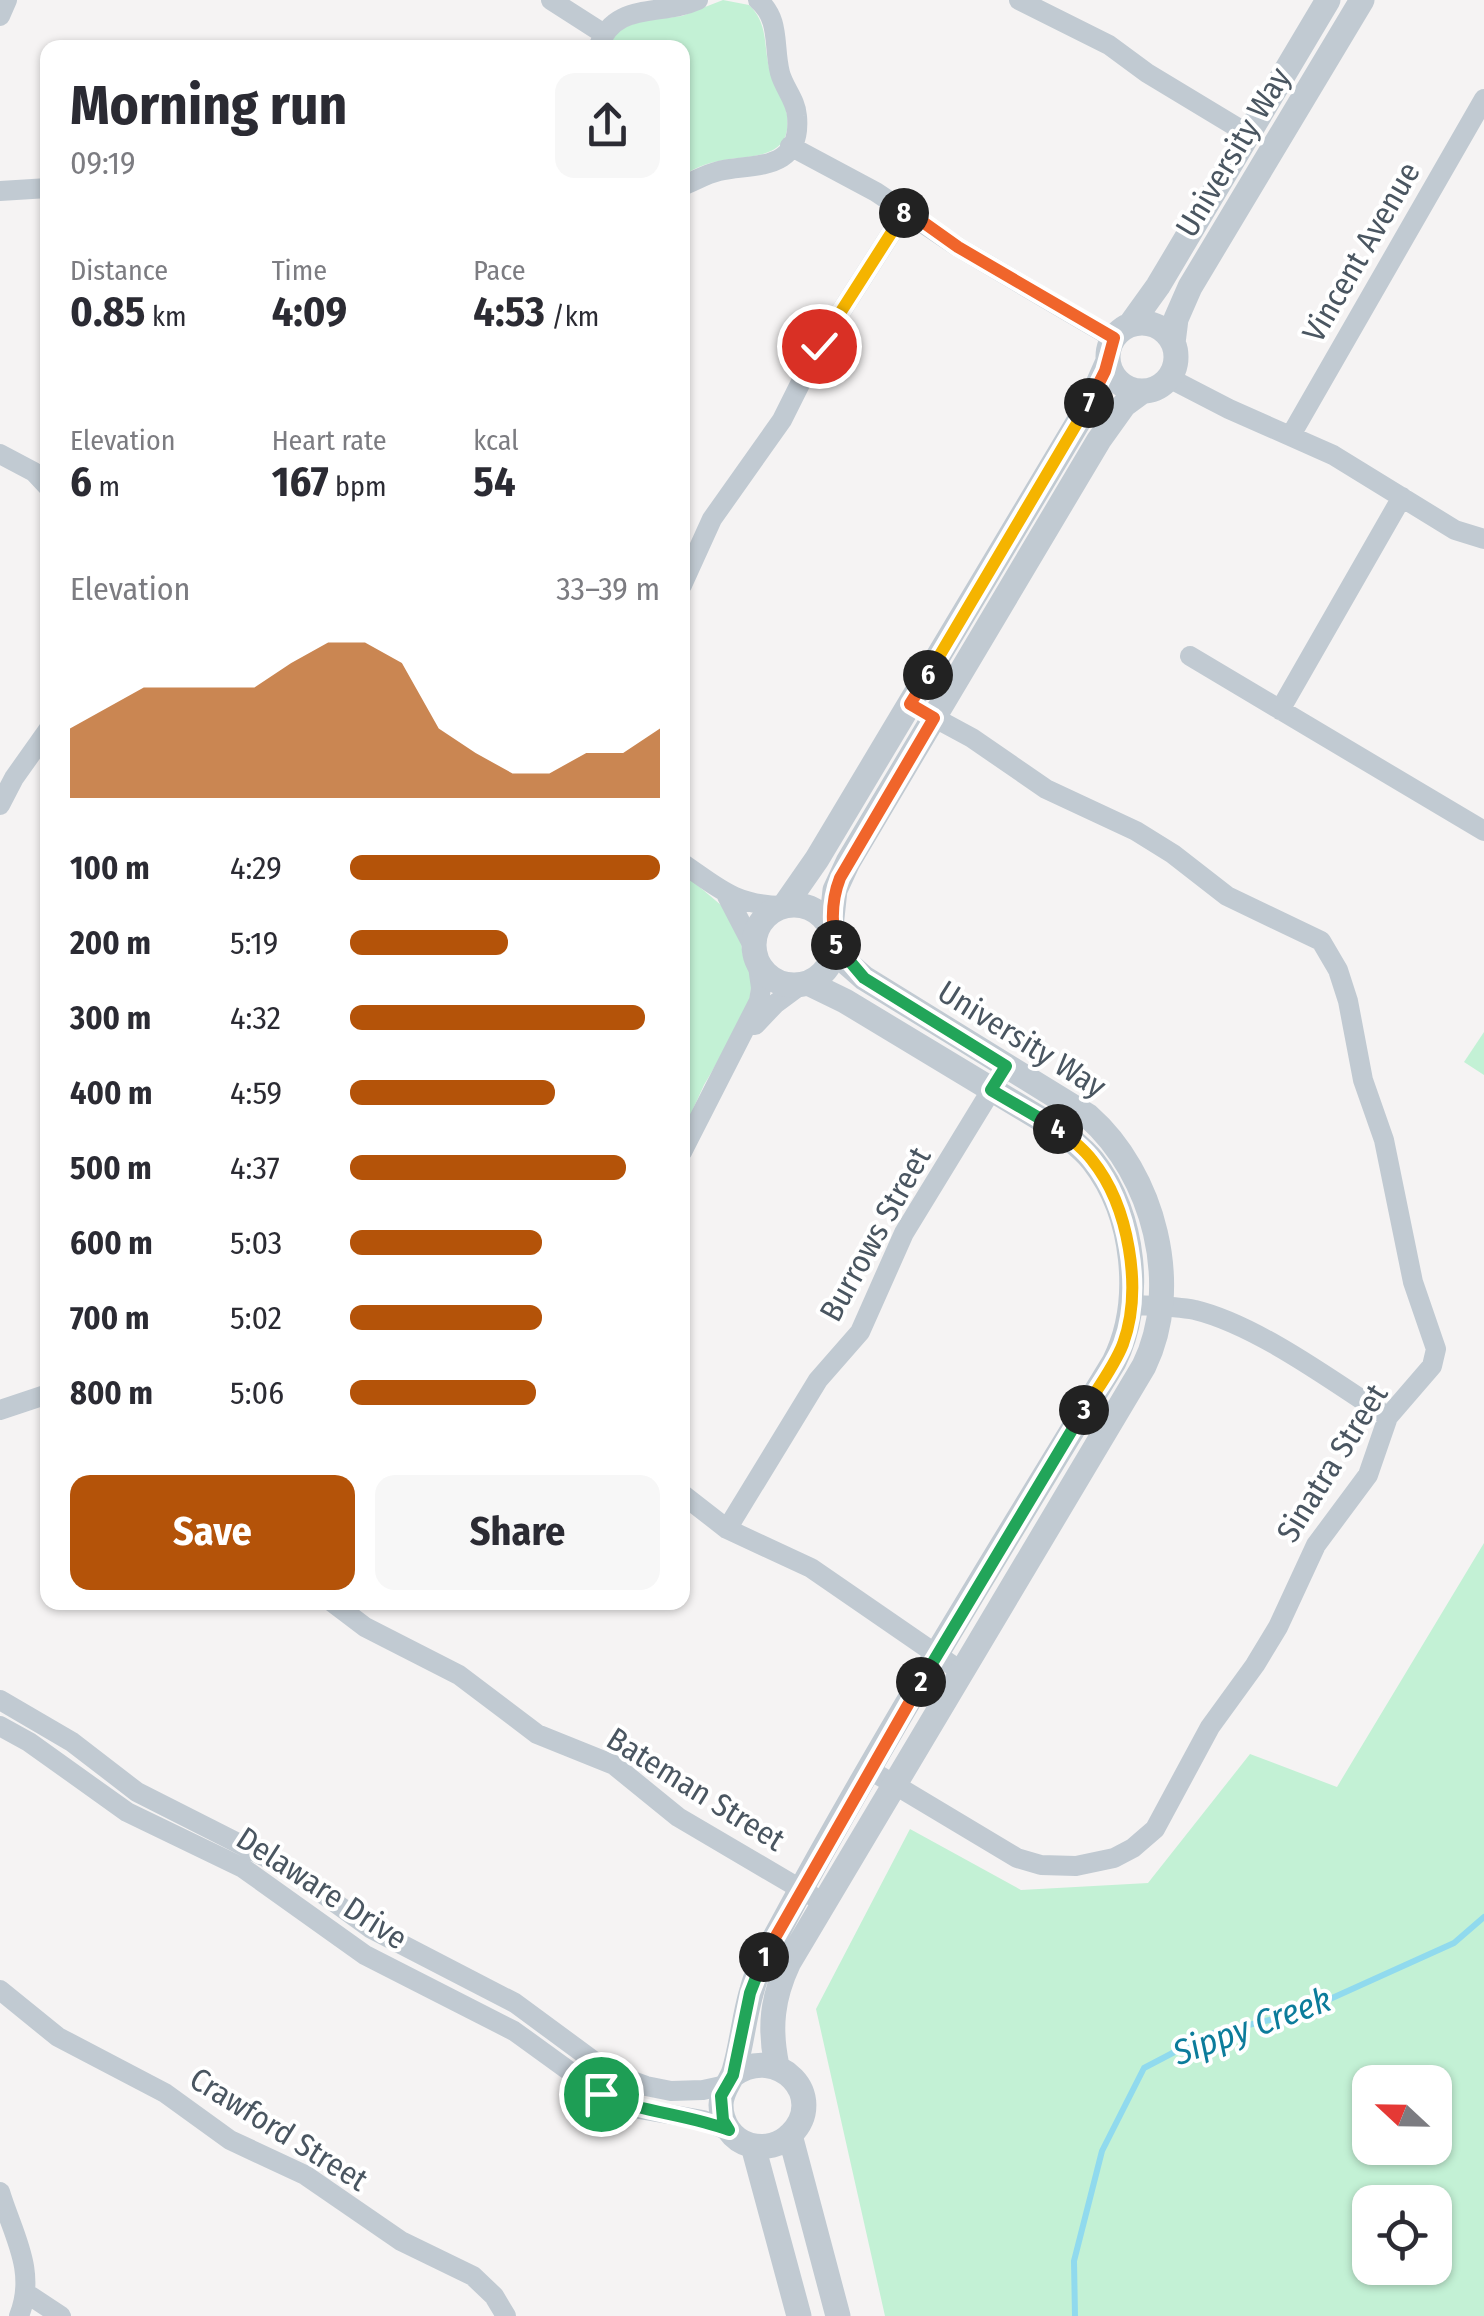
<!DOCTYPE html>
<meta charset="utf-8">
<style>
:root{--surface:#fff;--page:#f7f7f7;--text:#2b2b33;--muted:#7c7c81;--accent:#b45309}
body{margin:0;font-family:"Fira Sans Condensed",sans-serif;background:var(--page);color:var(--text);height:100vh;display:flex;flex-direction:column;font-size:38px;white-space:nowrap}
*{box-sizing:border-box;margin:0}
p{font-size:32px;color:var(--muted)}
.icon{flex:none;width:55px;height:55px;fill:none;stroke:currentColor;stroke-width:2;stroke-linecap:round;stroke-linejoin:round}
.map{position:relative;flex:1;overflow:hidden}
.sheet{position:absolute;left:40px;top:40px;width:650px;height:1570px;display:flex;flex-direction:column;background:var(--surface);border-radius:20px;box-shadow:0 2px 8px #0004}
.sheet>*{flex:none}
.needle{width:65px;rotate:292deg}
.tools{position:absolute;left:1352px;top:2065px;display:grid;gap:20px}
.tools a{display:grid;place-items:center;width:100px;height:100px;border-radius:20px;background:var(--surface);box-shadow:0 2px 8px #0004;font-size:50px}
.pin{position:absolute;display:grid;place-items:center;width:85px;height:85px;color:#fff;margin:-42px;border:5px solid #fff;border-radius:50%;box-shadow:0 2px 10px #0007}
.km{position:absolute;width:50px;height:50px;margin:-25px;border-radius:50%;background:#222;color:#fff;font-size:28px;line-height:50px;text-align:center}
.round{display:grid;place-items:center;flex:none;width:105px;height:105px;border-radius:20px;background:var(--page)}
.headline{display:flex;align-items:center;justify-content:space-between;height:170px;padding:0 30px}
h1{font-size:55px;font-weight:700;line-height:75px}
.metrics{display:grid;grid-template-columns:repeat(3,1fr);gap:15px;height:170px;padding:10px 30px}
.metrics div{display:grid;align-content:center}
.metrics b{font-size:42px;font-weight:700}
.metrics small{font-size:28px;font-weight:400}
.metrics p{font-size:28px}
.chart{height:280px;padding:20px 30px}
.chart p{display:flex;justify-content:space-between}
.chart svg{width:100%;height:180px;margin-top:10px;fill:var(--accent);opacity:.7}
.cta{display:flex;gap:20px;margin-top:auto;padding:20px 30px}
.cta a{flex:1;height:115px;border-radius:20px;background:var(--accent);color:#fff;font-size:40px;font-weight:700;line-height:115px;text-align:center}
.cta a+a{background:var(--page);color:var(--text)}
ul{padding:0 30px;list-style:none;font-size:32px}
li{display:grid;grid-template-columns:160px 120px 1fr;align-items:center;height:75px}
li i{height:25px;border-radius:12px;background:var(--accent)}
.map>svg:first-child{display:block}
.green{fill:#c3f1d5;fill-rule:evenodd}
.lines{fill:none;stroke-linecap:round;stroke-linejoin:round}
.stream{stroke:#90daee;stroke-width:6}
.minor{stroke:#c1cad2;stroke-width:20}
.tertiary{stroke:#c1cad2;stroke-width:25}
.split-1-casing{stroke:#fff;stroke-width:20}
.split-2-casing{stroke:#fff;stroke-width:20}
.split-3-casing{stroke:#fff;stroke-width:20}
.split-4-casing{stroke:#fff;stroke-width:20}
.split-5-casing{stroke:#fff;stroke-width:20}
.split-6-casing{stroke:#fff;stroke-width:20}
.split-7-casing{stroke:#fff;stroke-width:20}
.split-8-casing{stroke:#fff;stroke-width:20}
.split-9-casing{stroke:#fff;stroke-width:20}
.split-1{stroke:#22a559;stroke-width:12}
.split-2{stroke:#f0652b;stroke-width:12}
.split-3{stroke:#22a559;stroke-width:12}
.split-4{stroke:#f5b400;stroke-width:12}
.split-5{stroke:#22a559;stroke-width:12}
.split-6{stroke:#f0652b;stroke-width:12}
.split-7{stroke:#f5b400;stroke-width:12}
.split-8{stroke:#f0652b;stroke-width:12}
.split-9{stroke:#f5b400;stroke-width:12}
.labels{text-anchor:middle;stroke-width:8;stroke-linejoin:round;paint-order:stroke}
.street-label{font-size:32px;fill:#4a5661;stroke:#fff}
.water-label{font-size:35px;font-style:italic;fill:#0c7c9b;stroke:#fff}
</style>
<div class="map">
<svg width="1484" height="2316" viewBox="0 0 1484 2316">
<rect width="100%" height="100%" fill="#f5f3f3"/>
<path class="green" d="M 723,0 L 749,5 C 769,24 763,46 770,71 C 774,86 785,99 787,115 C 793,162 748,154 719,161 C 706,163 694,169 683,175 L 682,48 L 608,48 L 619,29 L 642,21 L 682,16 Z
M 683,873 L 728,911 L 740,936 L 743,956 L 752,977 L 749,1008 L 704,1085 L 683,1131 Z
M 1484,1032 L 1484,1075 L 1464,1062 Z
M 1484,1543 L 1484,2316 L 885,2316 L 816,2009 L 910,1829 L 1021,1890 L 1148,1883 L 1250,1754 L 1337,1787 ZM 1435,2082 L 1435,2148 L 1370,2148 L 1370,2082 ZM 1435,2202 L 1435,2268 L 1370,2268 L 1370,2202 Z"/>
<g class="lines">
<path class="stream" d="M 1075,2316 L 1074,2261 L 1102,2151 L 1144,2068 L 1207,2035 L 1299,2013 L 1454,1943 L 1484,1917"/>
<path class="minor" d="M 551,0 L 604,34
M 1019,0 L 1109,45 L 1147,73 L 1248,134
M 0,16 L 7,0
M 598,48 C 614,0 661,17 698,0
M 790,146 L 876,192 L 958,247 L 1113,338
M 682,186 C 695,181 706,174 719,171 C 752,163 802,173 797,116 C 796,100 784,88 780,73 C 773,46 781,20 758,0
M 0,191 L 48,188
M 1169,378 L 1229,409 L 1333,455 L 1455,530 L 1484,539
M 1291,435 L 1484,99
M 0,454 L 34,472 L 48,487
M 682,585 L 712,519 L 782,420 L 819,346 L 906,210
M 1190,656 L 1484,831
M 1280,710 L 1402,497
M 0,805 L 14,778 L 48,730
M 682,863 C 719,888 734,905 782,906
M 727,896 L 754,948
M 755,1025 L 775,1004 L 802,984
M 682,1152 L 759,1001 L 761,988 L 757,959
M 1132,1305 C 1153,1306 1175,1306 1195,1310 C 1257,1325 1334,1382 1388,1417
M 0,1410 L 48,1394
M 682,1494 L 727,1529 L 811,1568 L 962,1672
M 727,1529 L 818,1380 L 860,1332 L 904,1233 L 1006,1066
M 332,1602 L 365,1627 L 459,1675 L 537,1734 L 614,1765 L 678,1817 L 814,1897
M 0,1700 L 72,1742 L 137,1792 L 287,1868 L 370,1928 L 515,2003 L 610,2073 L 646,2086 L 671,2091 L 703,2090 L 726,2085
M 0,1726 L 29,1742 L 127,1812 L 243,1868 L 365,1955 L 514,2031 L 601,2094 L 639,2109 L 703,2120 L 729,2131
M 870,1770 L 1017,1858 L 1041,1865 L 1076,1866 L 1114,1858 L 1133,1848 L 1155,1829 L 1210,1727 L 1255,1665 L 1278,1627 L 1316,1545 L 1368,1475 L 1388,1417 L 1432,1366 L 1436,1349 L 1413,1282 L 1384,1140 L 1363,1080 L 1348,1001 L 1338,970 L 1321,941 L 1227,896 L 1173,854 L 1136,831 L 1046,789 L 972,738 L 935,718
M 0,1990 L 58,2037 L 165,2093 L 230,2140 L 305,2175 L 401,2241 L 473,2276 L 494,2296 L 506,2316
M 0,2192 C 13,2235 37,2271 19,2316
M 26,2293 L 61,2316"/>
<path class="tertiary" d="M1108 357a34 34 0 1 1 68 0a34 34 0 1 1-68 0Z
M 1130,325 L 1158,286 L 1328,0
M 1173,343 L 1176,319 L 1190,287 L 1362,0
M754 945a40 40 0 1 1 80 0a40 40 0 1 1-80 0Z
M 785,905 L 817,859 L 1089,404 L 1108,361
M 831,927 L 835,890 L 848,862 L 1099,440 L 1124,405 L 1143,391
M 777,2066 C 769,2028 772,1998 789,1962 L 1144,1366 C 1183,1286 1154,1174 1088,1116 L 864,978 L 848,964 L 835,944
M 733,2075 C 778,2043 828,2097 791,2134 C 781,2145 765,2149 750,2145 C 732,2140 721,2123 721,2105 C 721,2091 730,2083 734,2071 C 742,2044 744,2016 752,1990 C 758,1967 769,1948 780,1928 C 884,1735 1000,1549 1114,1362 C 1144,1302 1135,1215 1093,1161 C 1084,1149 1071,1140 1059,1130 L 845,1001 L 808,983
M 790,2135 L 838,2316
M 753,2146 L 799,2316"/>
</g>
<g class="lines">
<g class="split-1-casing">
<path id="split-1" d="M 601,2094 C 643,2113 687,2114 729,2130 L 723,2120 L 721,2096 L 733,2075 L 750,1993 L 764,1957"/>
</g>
<g class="split-2-casing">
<path id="split-2" d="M 764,1957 L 921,1682"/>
</g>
<g class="split-3-casing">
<path id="split-3" d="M 921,1682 L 1084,1410"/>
</g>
<g class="split-4-casing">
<path id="split-4" d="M 1058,1129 C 1070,1138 1083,1148 1092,1160 C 1129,1206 1143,1289 1123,1344 C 1114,1367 1097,1389 1084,1410"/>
</g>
<g class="split-5-casing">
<path id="split-5" d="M 836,945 L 864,978 L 1006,1066 L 991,1090 L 1058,1129"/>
</g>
<g class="split-6-casing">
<path id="split-6" d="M 836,945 C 831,922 831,901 840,878 L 934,718 L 910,704 L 928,675"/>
</g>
<g class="split-7-casing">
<path id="split-7" d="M 928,675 L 1089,403"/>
</g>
<g class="split-8-casing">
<path id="split-8" d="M 904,213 L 906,210 L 958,247 L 1114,338 L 1105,371 L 1089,403"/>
</g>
<g class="split-9-casing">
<path id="split-9" d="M 819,346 L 904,213"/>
</g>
<use href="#split-1" class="split-1"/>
<use href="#split-2" class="split-2"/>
<use href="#split-3" class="split-3"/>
<use href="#split-4" class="split-4"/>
<use href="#split-5" class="split-5"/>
<use href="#split-6" class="split-6"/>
<use href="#split-7" class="split-7"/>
<use href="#split-8" class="split-8"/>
<use href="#split-9" class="split-9"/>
</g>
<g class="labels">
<g class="street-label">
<text transform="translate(1233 152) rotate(-59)" y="11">University Way</text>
<text transform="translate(1361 252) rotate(-60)" y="11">Vincent Avenue</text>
<text transform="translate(1022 1039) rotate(32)" y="11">University Way</text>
<text transform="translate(875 1234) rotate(-61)" y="11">Burrows Street</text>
<text transform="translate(1332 1463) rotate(-58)" y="11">Sinatra Street</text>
<text transform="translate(696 1789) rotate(32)" y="11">Bateman Street</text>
<text transform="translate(322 1888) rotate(33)" y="11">Delaware Drive</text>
<text transform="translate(279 2129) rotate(32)" y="11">Crawford Street</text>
</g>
<g class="water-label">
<text transform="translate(1252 2026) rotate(-20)" y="12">Sippy Creek</text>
</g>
</g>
</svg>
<div class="tools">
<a><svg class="needle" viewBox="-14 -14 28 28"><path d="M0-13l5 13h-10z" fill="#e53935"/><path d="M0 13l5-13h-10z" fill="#7c7c81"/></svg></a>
<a><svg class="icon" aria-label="locate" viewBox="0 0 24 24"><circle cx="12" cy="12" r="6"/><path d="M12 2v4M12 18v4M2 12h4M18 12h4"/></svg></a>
</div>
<div class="pin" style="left:601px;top:2094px;background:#1e9e55"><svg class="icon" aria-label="arrive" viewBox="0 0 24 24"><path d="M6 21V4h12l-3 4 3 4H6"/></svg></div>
<div class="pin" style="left:819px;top:346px;background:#d93025"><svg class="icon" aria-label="check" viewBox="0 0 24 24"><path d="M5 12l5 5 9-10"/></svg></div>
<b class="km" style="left:764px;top:1957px">1</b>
<b class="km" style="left:921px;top:1682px">2</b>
<b class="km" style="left:1084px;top:1410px">3</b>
<b class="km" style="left:1058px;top:1129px">4</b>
<b class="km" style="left:836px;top:945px">5</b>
<b class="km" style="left:928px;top:675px">6</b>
<b class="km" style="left:1089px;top:403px">7</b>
<b class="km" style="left:904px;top:213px">8</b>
<section class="sheet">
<div class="headline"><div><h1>Morning run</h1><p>09:19</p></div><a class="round"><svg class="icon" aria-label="share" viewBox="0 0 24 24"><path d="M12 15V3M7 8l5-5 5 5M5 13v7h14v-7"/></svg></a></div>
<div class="metrics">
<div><p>Distance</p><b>0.85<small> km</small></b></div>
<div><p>Time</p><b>4:09</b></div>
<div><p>Pace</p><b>4:53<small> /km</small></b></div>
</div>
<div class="metrics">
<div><p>Elevation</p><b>6<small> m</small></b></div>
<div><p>Heart rate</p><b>167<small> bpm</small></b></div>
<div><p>kcal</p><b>54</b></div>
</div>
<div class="chart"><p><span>Elevation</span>33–39 m</p>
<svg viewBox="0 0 160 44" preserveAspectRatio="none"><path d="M0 44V27L10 22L20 17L30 17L40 17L50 17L60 11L70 6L80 6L90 11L100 27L110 33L120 38L130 38L140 33L150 33L160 27V44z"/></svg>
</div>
<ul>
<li><b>100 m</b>4:29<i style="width:100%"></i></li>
<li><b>200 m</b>5:19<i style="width:51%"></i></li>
<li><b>300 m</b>4:32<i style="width:95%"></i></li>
<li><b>400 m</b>4:59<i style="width:66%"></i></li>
<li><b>500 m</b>4:37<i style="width:89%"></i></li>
<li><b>600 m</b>5:03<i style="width:62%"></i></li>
<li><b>700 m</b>5:02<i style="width:62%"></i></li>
<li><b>800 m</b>5:06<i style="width:60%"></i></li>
</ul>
<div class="cta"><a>Save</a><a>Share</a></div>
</section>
</div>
